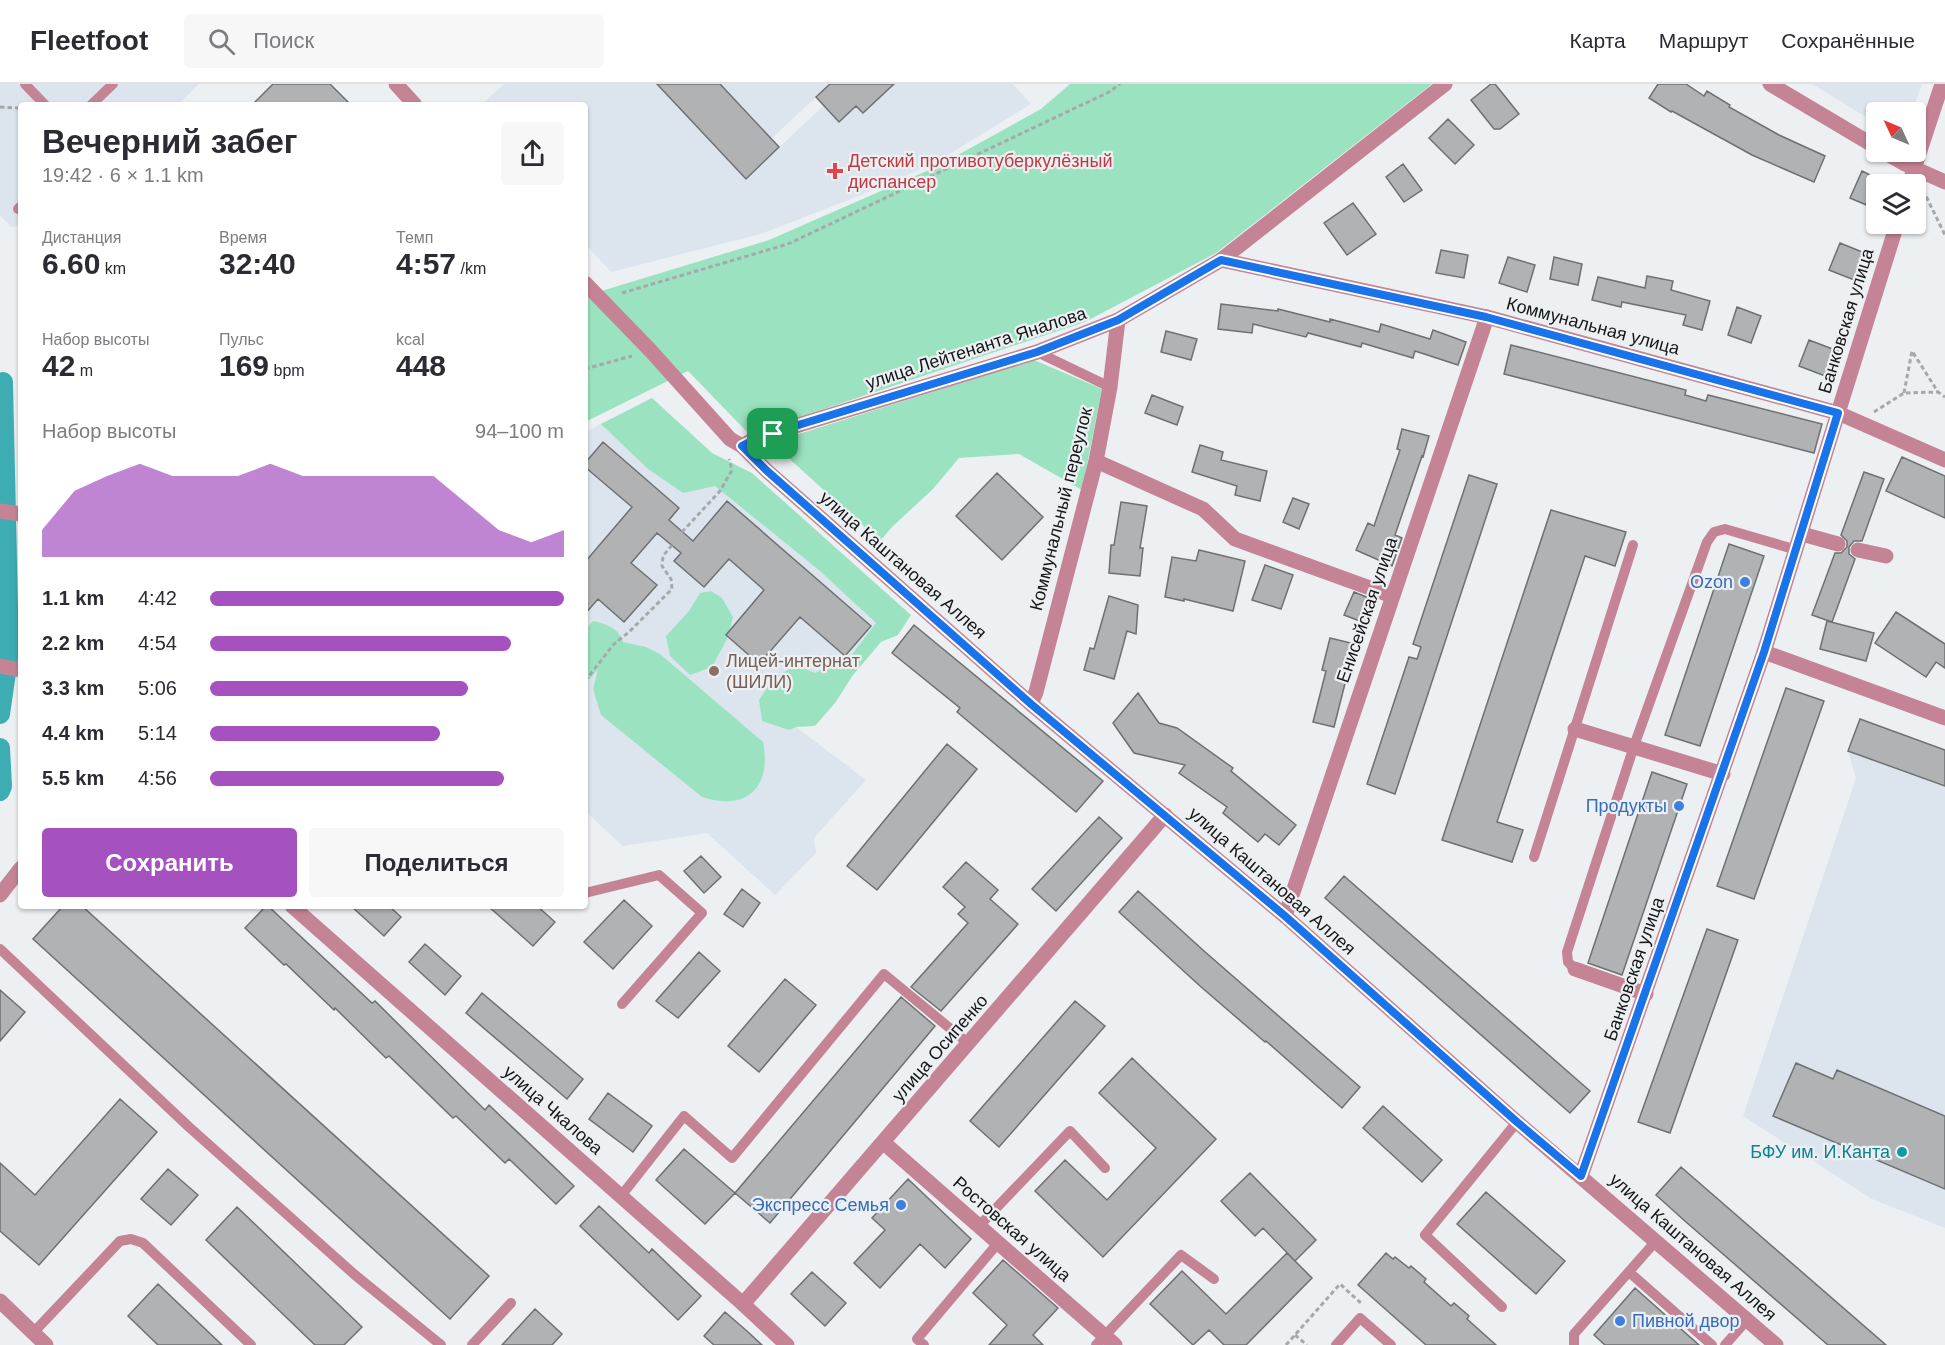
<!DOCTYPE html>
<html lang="ru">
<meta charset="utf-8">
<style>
:root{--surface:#fff;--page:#f7f7f7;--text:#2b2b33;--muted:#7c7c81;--line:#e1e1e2;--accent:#a551c0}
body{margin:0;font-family:Helvetica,sans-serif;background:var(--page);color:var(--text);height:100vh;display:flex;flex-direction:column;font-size:22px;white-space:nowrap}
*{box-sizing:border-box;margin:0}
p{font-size:20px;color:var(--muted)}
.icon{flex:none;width:33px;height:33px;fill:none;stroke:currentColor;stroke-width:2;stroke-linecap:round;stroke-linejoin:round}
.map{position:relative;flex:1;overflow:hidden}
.sheet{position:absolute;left:18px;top:18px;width:570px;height:807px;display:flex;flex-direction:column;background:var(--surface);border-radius:6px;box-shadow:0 2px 4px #0004}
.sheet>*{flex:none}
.needle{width:39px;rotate:314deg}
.buttons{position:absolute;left:1866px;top:18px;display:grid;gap:12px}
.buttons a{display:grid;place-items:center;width:60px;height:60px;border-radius:6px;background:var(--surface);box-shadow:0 2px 4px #0004;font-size:30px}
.pin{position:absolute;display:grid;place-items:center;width:51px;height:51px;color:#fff;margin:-26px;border-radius:12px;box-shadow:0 3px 9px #0006}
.round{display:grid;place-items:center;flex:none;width:63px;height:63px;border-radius:6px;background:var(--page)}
.summary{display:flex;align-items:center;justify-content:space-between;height:102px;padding:0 24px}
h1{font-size:33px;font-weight:700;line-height:45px}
.stats{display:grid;grid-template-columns:repeat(3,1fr);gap:9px;height:102px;padding:6px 24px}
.stats div{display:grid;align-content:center}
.stats b{font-size:30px;font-weight:700}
.stats small{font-size:16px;font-weight:400}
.stats p{font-size:16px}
.chart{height:168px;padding:12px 24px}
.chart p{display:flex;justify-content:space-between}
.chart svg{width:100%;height:108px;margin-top:6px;fill:var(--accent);opacity:.7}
.action{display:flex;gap:12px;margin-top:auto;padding:12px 24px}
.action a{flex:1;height:69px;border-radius:6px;background:var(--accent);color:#fff;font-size:24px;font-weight:700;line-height:69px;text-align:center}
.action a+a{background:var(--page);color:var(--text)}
ul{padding:0 24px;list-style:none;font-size:20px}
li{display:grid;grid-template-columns:96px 72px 1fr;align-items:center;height:45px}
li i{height:15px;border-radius:8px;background:var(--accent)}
header{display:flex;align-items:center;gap:36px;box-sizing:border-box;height:84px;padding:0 30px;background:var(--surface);border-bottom:2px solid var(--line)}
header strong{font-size:28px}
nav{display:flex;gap:33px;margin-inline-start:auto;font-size:21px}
.search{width:420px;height:54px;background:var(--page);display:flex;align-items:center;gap:15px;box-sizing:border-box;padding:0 21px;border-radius:6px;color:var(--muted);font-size:22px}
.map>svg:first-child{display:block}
.built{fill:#dce5ed}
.green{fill:#9be3c0}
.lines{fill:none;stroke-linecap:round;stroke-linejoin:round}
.canal{stroke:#3dacb3;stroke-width:20}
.building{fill:#b0b2b4;stroke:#6e7072;stroke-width:1.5}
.path{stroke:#a6a8aa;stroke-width:3;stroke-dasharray:4.5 3;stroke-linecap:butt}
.service{stroke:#c58496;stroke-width:10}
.minor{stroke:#c58496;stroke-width:15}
.tertiary{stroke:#c58496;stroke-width:15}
.route-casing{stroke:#fff;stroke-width:12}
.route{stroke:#1a73e8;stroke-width:8}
.health-dot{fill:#e0444e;stroke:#edf0f2;stroke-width:2}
.shop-dot{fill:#3f7fe0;stroke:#edf0f2;stroke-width:2}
.education-dot{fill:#8d6e63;stroke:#edf0f2;stroke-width:2}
.culture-dot{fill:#0f9aa8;stroke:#edf0f2;stroke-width:2}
.labels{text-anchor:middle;stroke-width:4.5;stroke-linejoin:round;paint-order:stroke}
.health-label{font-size:18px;fill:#be3a42;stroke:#edf0f2;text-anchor:start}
.street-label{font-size:18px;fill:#151617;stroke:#edf0f2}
.shop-label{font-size:18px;fill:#366cbe;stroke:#edf0f2;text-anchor:end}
.education-label{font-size:18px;fill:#785e54;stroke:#edf0f2;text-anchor:start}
.culture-label{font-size:18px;fill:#0d838f;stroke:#edf0f2;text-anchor:end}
</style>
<header>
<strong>Fleetfoot</strong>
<div class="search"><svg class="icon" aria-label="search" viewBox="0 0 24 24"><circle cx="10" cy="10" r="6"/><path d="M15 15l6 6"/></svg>Поиск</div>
<nav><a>Карта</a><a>Маршрут</a><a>Сохранённые</a></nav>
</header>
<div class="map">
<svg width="1945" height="1261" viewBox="0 0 1945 1261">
<rect width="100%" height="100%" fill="#edf0f2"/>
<path class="built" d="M 0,0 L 199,0 L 178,21 L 21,21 L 21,142 L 11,143 L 0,131 Z
M 504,0 L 657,0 L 746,95 L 841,5 L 863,29 L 894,0 L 1013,0 L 1031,20 L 935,79 L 854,114 L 761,150 L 611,188 L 585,160 L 585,21 L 481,21 Z
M 720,0 L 830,0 L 771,55 Z
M 1812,0 L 1922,0 L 1912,28 L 1876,28 L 1876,39 Z
M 652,314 L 889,531 L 796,643 L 866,696 L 814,754 L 816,769 L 775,811 L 707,749 L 623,762 L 585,727 L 585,348 Z
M 1860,635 L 1945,666 L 1945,1144 L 1872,1115 L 1743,1032 L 1856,694 L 1848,667 Z"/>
<path class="green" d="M 1070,0 L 1432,0 L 1216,169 L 1085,238 L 749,350 L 688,287 L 585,338 L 585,212 L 769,156 L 938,82 L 1041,25 Z
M 1034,276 L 1102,305 L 1082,406 L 1019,370 L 959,374 L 933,405 L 892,443 L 880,457 L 784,370 L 780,356 Z
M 652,314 L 712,369 L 752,389 L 911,531 L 898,551 L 881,558 L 853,591 L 835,619 L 815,642 L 796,643 L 789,646 L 762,637 L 759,616 L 774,594 L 796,581 L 815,589 L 850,573 L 876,539 L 820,487 L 715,402 L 683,409 L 648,385 L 601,340 Z
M 711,507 L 722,514 L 733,533 L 728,553 L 712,583 L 690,591 L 670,572 L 666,552 L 689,527 L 700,509 Z
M 593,537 C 606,540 619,544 623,558 L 646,563 L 660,570 L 763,658 C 772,703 747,728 702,713 L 601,631 L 593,605 L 598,585 L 590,595 L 585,595 L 585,546 Z"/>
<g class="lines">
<path class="canal" d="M 0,630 L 9,568 L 3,298
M 0,664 L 2,702 L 0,707"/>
</g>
<path class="building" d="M 273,0 L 330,0 L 351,21 L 252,21 Z
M 657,0 L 720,0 L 779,63 L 746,95 Z
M 830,0 L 894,0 L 863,29 L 856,22 L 839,38 L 816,13 Z
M 1491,0 L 1495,0 L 1519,30 L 1500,45 L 1494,45 L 1471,16 Z
M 1658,0 L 1686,0 L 1704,12 L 1707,7 L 1730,21 L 1729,23 L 1779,51 L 1825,72 L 1814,98 L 1752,71 L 1672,27 L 1671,28 L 1649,14 Z
M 1448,35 L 1474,61 L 1455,80 L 1429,54 Z
M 1403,80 L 1422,106 L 1404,118 L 1386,93 Z
M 1862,87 L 1876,94 L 1876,125 L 1850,114 Z
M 1353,119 L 1376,150 L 1347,171 L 1324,139 Z
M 1840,159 L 1872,172 L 1862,199 L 1829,186 Z
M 1441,166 L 1468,171 L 1464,194 L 1436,189 Z
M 1508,173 L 1535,181 L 1527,208 L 1499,199 Z
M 1554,173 L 1582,180 L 1578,201 L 1550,195 Z
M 1647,192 L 1673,197 L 1671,206 L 1710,217 L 1702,246 L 1683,241 L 1686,231 L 1622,218 L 1621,223 L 1592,216 L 1598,193 L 1645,204 Z
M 1221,220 L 1278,227 L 1278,225 L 1330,238 L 1330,235 L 1379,248 L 1381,240 L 1430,255 L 1433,246 L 1466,258 L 1458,281 L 1415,267 L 1413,274 L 1362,259 L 1361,263 L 1308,249 L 1306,253 L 1253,240 L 1252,249 L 1218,245 Z
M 1737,223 L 1761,232 L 1751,259 L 1728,251 Z
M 1166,247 L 1197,255 L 1191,276 L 1161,268 Z
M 1809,256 L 1843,269 L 1833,295 L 1799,282 Z
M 1511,261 L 1686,306 L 1685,311 L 1706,317 L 1708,311 L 1822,340 L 1814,369 L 1504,290 Z
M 1152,311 L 1183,323 L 1177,341 L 1145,329 Z
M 1402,345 L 1429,352 L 1423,373 L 1422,372 L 1395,451 L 1402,454 L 1392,482 L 1356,466 L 1368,439 L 1374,442 L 1400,366 L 1397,365 Z
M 603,358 L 679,424 L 669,436 L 693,457 L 727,417 L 871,542 L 845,572 L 800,533 L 759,580 L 726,551 L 764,506 L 729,475 L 704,503 L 674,477 L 681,469 L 657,449 L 631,479 L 657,501 L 624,538 L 598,515 L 585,530 L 585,478 L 632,423 L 585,383 L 585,379 Z
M 1200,361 L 1223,368 L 1221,376 L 1267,387 L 1260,417 L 1235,411 L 1237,402 L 1192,388 Z
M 1902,373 L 1945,392 L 1945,434 L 1886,407 Z
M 1864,388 L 1884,395 L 1862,457 L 1854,457 L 1849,463 L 1849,470 L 1855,475 L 1832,538 L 1812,531 L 1835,469 L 1841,469 L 1847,463 L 1847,457 L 1841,451 Z
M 997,389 L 1043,433 L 1002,476 L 956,432 Z
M 1469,391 L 1497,400 L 1395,710 L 1367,700 L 1409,573 L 1417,575 L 1421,563 L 1413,560 Z
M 1293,414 L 1309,420 L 1299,445 L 1283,438 Z
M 1121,418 L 1147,422 L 1140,464 L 1143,464 L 1140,492 L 1109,489 L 1111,461 L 1114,461 Z
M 1551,426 L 1626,448 L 1615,482 L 1585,472 L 1497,738 L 1523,746 L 1512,778 L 1442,756 Z
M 1729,460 L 1764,472 L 1700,662 L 1665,651 Z
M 1199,466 L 1245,477 L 1233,527 L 1184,515 L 1184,517 L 1165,513 L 1172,473 L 1196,477 Z
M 1265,481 L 1293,491 L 1281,525 L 1252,516 Z
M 1354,508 L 1374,516 L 1365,539 L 1344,531 Z
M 1109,512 L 1138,521 L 1136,550 L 1127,547 L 1114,595 L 1084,586 L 1090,564 L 1094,565 Z
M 1896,528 L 1945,560 L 1945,584 L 1936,578 L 1926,593 L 1875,559 Z
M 1827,537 L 1874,549 L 1866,577 L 1820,565 Z
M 914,541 L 1103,697 L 1076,728 L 957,628 L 960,624 L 892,569 Z
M 1330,554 L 1355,560 L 1334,643 L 1313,638 L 1326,587 L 1322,586 Z
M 1786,604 L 1824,617 L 1754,815 L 1717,802 Z
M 1138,609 L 1159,639 L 1177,644 L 1233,684 L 1231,687 L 1296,741 L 1279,761 L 1265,750 L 1258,758 L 1223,729 L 1227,723 L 1179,689 L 1185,681 L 1134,669 L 1113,639 Z
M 1860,635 L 1945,666 L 1945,702 L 1848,667 Z
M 947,660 L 977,685 L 877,806 L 847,782 Z
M 1652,688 L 1687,700 L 1622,891 L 1588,879 Z
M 1099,733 L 1122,754 L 1056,827 L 1032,805 Z
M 701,772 L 721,793 L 704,809 L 684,787 Z
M 966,778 L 998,806 L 990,815 L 1018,840 L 941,927 L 911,903 L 968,839 L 958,830 L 965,823 L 943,803 Z
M 1344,792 L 1590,1007 L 1570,1029 L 1325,814 Z
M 742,805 L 760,819 L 743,843 L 724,830 Z
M 1138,807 L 1204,867 L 1360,1003 L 1342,1024 L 1266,957 L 1265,958 L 1200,902 L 1119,828 Z
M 624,816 L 652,842 L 613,885 L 584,858 Z
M 63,822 L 82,822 L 489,1192 L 450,1235 L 33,855 Z
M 266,822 L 268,822 L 372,919 L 375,917 L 485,1026 L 489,1021 L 574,1102 L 556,1120 L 509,1075 L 505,1079 L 456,1032 L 453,1034 L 389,972 L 386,974 L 335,924 L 334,926 L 286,880 L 284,881 L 245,844 Z
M 351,822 L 389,822 L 401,833 L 384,852 Z
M 488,822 L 537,822 L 555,838 L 533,862 Z
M 1707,845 L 1738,856 L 1670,1049 L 1638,1038 Z
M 425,860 L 461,892 L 445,911 L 409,878 Z
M 699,868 L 720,887 L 678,934 L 656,917 Z
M 785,895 L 816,921 L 759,988 L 728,962 Z
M 0,906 L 25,928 L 0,957 Z
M 482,909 L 583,995 L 567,1015 L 466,929 Z
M 901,913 L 935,942 L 770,1139 L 735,1109 Z
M 1075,917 L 1105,942 L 999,1063 L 970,1037 Z
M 1132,974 L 1216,1055 L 1103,1173 L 1035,1107 L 1065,1076 L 1107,1116 L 1156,1064 L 1099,1009 Z
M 1796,979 L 1833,995 L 1837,986 L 1945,1032 L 1945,1105 L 1773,1032 Z
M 608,1009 L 652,1042 L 633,1068 L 589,1035 Z
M 120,1015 L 157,1048 L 39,1181 L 0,1147 L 0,1079 L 35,1111 Z
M 1383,1022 L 1442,1076 L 1422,1098 L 1363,1044 Z
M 684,1065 L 735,1109 L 705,1140 L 656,1096 Z
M 1681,1083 L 1886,1261 L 1828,1261 L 1686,1138 L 1656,1111 Z
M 168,1085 L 198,1111 L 171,1141 L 141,1115 Z
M 1250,1089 L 1316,1156 L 1295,1177 L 1263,1144 L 1255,1152 L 1221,1117 Z
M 908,1095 L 971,1155 L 945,1184 L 920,1160 L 880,1204 L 854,1179 L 885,1146 L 872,1134 Z
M 1486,1108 L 1565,1177 L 1536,1210 L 1457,1140 Z
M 599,1122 L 649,1169 L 652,1165 L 701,1212 L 678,1236 L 580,1142 Z
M 237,1123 L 362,1243 L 344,1261 L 315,1261 L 206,1156 Z
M 1287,1169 L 1312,1194 L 1246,1261 L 1224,1261 L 1209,1246 L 1193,1261 L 1150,1220 L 1182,1187 L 1226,1230 Z
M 1386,1169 L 1393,1175 L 1395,1173 L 1409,1184 L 1411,1182 L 1426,1195 L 1424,1198 L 1451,1222 L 1454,1219 L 1469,1232 L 1467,1235 L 1496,1261 L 1426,1261 L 1358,1201 Z
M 1003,1176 L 1058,1224 L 1033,1251 L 1043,1261 L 989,1261 L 1007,1241 L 973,1209 Z
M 812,1188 L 846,1219 L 825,1242 L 791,1210 Z
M 158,1200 L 222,1261 L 158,1261 L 128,1232 Z
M 1635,1204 L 1699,1261 L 1605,1261 L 1594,1251 Z
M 535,1225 L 562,1250 L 552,1261 L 502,1261 Z
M 725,1228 L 748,1248 L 762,1261 L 714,1261 L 704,1252 Z"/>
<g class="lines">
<path class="path" d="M 0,23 L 18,24 L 21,23
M 1923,106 L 1945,151
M 622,209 L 788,160 L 1109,8 L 1120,0
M 585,285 L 632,272
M 1904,309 L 1912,267 L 1938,308 L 1945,313
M 1874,328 L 1904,309 L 1938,308
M 682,448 L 720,407 L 732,386 L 729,375
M 585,597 L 614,560 L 629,548 L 672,505 L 671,495 L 662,482 L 663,472 L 672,461
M 1295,1251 L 1307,1261
M 1286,1261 L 1340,1200 L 1362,1220"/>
<path class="service" d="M 25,0 L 45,21
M 91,21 L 113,0
M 18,125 L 21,122
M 1037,268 L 1110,303
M 1534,773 L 1633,461
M 585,809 L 659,791 L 702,829 L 622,920
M 0,865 L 189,1043 L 355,1191 L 441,1261
M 1575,885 L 1568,878 L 1567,868 L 1634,662 L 1707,458 L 1714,448 L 1725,445 L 1797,466
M 621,1112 L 684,1032 L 732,1074 L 884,890 L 969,960
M 979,1142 L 1070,1047 L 1105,1084
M 1629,1188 L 1712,1261
M 1502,1223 L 1425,1151 L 1517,1038
M 33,1249 L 120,1157 L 131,1155 L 143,1159 L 251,1261
M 472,1261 L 511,1219
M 924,1261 L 917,1255 L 998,1159
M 1096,1261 L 1181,1171 L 1214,1195
M 1336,1261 L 1360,1234 L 1391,1261
M 1574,1261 L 1574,1250 L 1656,1157
M 1725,1261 L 1747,1236"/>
<path class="minor" d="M 1770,0 L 1876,63
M 1884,68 L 1905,80 L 1945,98
M 1909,100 L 1942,0
M 1221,176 L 1445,0
M 1838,329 L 1897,140
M 1096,377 L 1203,425 L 1235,455 L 1392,512
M 0,427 L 21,430
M 1802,450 L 1838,460
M 1858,466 L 1886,472
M 1764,568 L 1945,634
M 0,582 L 21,586
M 1031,620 L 1036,608 L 1096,377 L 1110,303 L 1118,236
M 1575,645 L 1723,690
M 0,811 L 21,784
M 292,822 L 743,1220
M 1285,832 L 1487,233
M 1575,885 L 1646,910
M 884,1059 L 1115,1261
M 0,1217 L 46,1261"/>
<path class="tertiary" d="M 396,0 L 415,21
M 585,199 L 650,266 L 730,355 L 742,362 L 766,386 L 1031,620 L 1285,832 L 1517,1038 L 1776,1261
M 742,362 L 759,353 L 1037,268 L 1118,236 L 1221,176 L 1487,233 L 1838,329 L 1945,376
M 1581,1092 L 1764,568 L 1838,329
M 787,1261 L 743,1220 L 1165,731"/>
</g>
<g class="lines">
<g class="route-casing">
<path id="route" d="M 1221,176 L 1486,233 L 1838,329 L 1764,568 L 1581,1092 L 1517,1038 L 1285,832 L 1031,620 L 766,386 L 742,362 L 759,353 L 1037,268 L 1118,236 Z"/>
</g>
<use href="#route" class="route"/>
</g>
<path class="health-dot" d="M832 78h6v6h6v6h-6v6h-6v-6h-6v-6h6z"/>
<g class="shop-dot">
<circle cx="1745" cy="498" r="6"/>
<circle cx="1679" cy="722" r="6"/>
<circle cx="901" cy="1121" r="6"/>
<circle cx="1620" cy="1237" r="6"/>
</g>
<circle class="education-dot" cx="714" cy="587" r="6"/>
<circle class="culture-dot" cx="1902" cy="1068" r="6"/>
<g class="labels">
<g class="health-label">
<text x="848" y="83">Детский противотуберкулёзный<tspan x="848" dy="21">диспансер</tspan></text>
</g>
<g class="street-label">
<text transform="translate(1846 237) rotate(-73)" y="6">Банковская улица</text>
<text transform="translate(1593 242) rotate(15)" y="6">Коммунальная улица</text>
<text transform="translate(976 264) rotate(-18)" y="6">улица Лейтенанта Яналова</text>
<text transform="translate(1061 425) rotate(-76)" y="6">Коммунальный переулок</text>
<text transform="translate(903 481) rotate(41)" y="6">улица Каштановая Аллея</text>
<text transform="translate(1367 526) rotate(-71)" y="6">Енисейская улица</text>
<text transform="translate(1272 797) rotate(41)" y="6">улица Каштановая Аллея</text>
<text transform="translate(1634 885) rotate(-71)" y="6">Банковская улица</text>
<text transform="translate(940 964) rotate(-49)" y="6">улица Осипенко</text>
<text transform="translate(553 1026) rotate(41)" y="6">улица Чкалова</text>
<text transform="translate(1012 1145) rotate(41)" y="6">Ростовская улица</text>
<text transform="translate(1693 1163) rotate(41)" y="6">улица Каштановая Аллея</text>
</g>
<g class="shop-label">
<text x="1733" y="504">Ozon</text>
<text x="1667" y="728">Продукты</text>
<text x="889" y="1127">Экспресс Семья</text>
<text x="1632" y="1243" text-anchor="start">Пивной двор</text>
</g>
<g class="education-label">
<text x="726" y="583">Лицей-интернат<tspan x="726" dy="21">(ШИЛИ)</tspan></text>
</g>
<g class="culture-label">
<text x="1890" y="1074">БФУ им. И.Канта</text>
</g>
</g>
</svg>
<div class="buttons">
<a><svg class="needle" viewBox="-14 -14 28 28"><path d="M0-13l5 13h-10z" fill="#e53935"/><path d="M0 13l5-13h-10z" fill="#7c7c81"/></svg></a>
<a><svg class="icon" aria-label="layers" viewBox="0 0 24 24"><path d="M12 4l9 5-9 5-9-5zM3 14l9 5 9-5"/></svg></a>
</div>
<div class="pin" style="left:773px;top:350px;background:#1e9e55"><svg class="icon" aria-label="arrive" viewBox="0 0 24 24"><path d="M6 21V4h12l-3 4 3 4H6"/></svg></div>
<section class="sheet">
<div class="summary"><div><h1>Вечерний забег</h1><p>19:42 · 6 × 1.1 km</p></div><a class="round"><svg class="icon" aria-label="share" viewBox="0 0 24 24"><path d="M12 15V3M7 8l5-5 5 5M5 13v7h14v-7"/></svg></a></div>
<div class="stats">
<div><p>Дистанция</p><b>6.60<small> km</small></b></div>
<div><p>Время</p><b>32:40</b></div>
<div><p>Темп</p><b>4:57<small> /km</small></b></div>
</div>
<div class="stats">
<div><p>Набор высоты</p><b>42<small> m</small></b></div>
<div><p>Пульс</p><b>169<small> bpm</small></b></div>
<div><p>kcal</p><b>448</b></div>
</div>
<div class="chart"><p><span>Набор высоты</span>94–100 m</p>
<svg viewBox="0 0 160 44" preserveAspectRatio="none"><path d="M0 44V33L10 17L20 11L30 6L40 11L50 11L60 11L70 6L80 11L90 11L100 11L110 11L120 11L130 22L140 33L150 38L160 33V44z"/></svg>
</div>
<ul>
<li><b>1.1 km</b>4:42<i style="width:100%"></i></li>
<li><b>2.2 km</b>4:54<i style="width:85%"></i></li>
<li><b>3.3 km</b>5:06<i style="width:73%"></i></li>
<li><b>4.4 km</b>5:14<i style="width:65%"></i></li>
<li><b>5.5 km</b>4:56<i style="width:83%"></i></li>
</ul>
<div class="action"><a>Сохранить</a><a>Поделиться</a></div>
</section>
</div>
